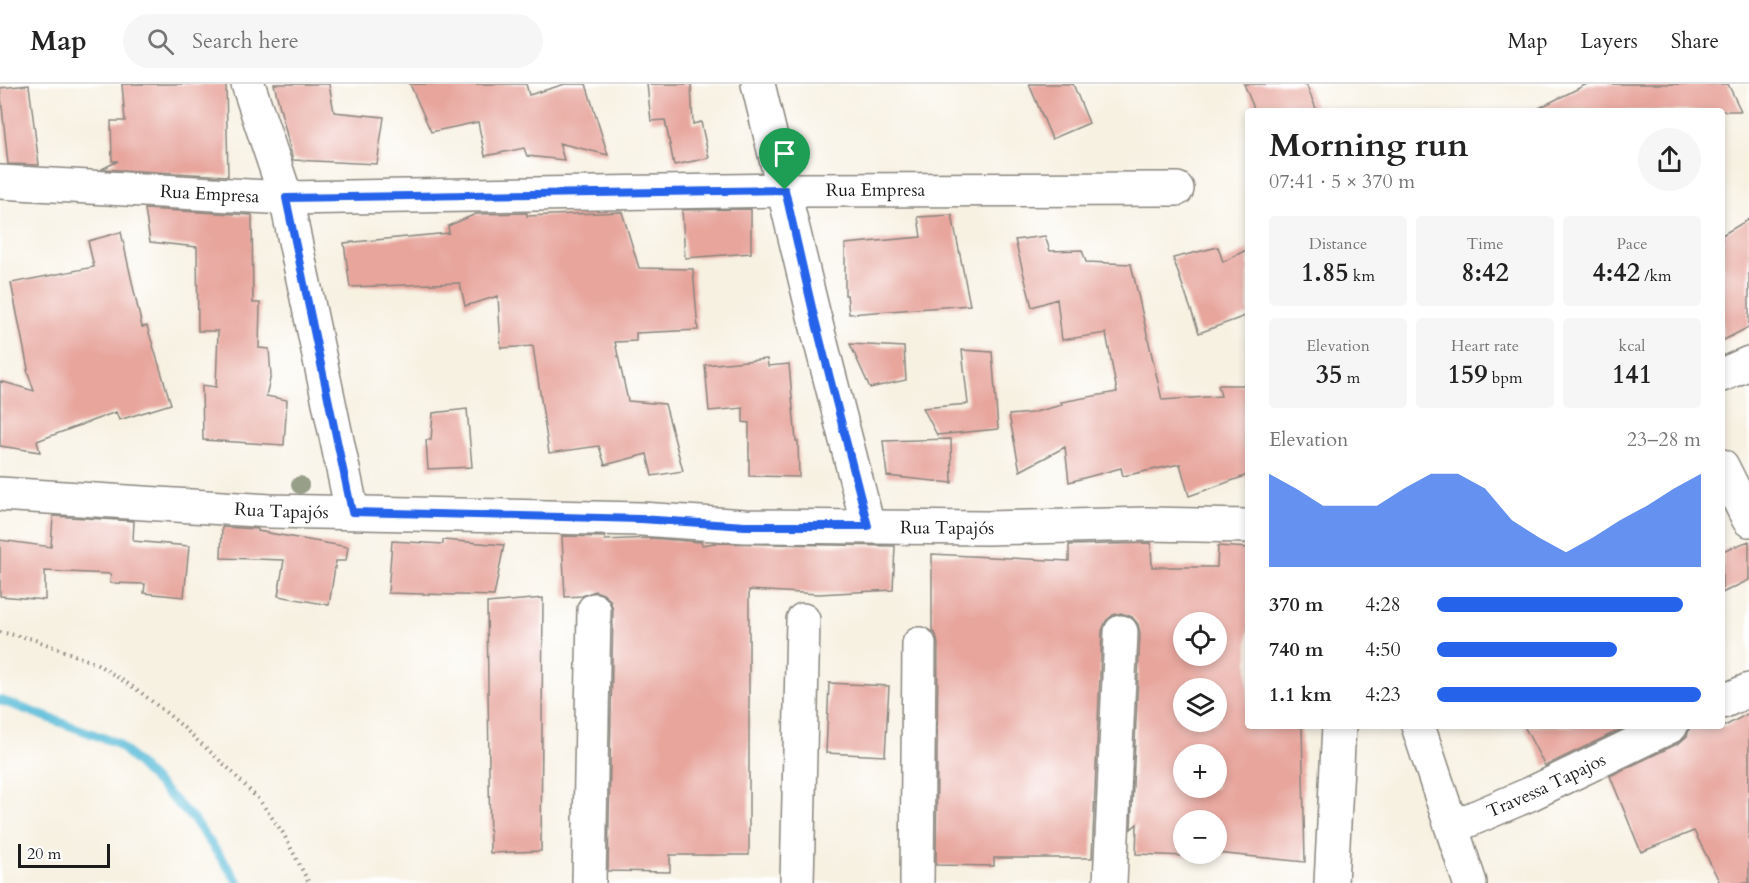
<!DOCTYPE html>
<meta charset="utf-8">
<style>
:root{--surface:#fff;--page:#f6f6f6;--text:#222;--muted:#767676;--line:#e0e0e0;--accent:#2563eb}
body{margin:0;font-family:Cardo,serif;background:var(--page);color:var(--text);height:100vh;display:flex;flex-direction:column;font-size:22px;white-space:nowrap}
*{box-sizing:border-box;margin:0}
p{font-size:20px;color:var(--muted)}
.icon{flex:none;width:33px;height:33px;fill:none;stroke:currentColor;stroke-width:2;stroke-linecap:round;stroke-linejoin:round}
.map{position:relative;flex:1;overflow:hidden}
.panel{position:absolute;left:1245px;top:24px;width:480px;height:621px;display:flex;flex-direction:column;background:var(--surface);border-radius:6px;box-shadow:0 3px 9px #0003}
.panel>*{flex:none}
.fabs{position:absolute;left:1173px;top:528px;display:grid;gap:12px}
.fabs a{display:grid;place-items:center;width:54px;height:54px;border-radius:50%;background:var(--surface);box-shadow:0 3px 9px #0003;font-size:30px}
.scale{position:absolute;left:18px;bottom:15px;width:92px;box-sizing:border-box;padding-left:6px;border:3px solid #1c1c1c;border-top:0;font-size:16px;line-height:21px;white-space:nowrap;color:#1c1c1c;-webkit-text-stroke:4px #fff;paint-order:stroke}
.pin{position:absolute;display:grid;place-items:center;width:51px;height:51px;color:#fff;margin:-62px -26px;border-radius:50% 50% 50% 0;rotate:-45deg;box-shadow:0 0 6px #0007}
.pin .icon{rotate:45deg}
.round{display:grid;place-items:center;flex:none;width:63px;height:63px;border-radius:32px;background:var(--page)}
.overview{display:flex;align-items:center;justify-content:space-between;height:102px;padding:0 24px}
h1{font-size:33px;font-weight:800;line-height:45px}
.stats{display:grid;grid-template-columns:repeat(3,1fr);gap:9px;height:102px;padding:6px 24px}
.stats div{display:grid;align-content:center;border-radius:6px;background:var(--page);text-align:center}
.stats b{font-size:26px;font-weight:800}
.stats small{font-size:16px;font-weight:400}
.stats p{font-size:16px}
.chart{height:168px;padding:12px 24px}
.chart p{display:flex;justify-content:space-between}
.chart svg{width:100%;height:108px;margin-top:6px;fill:var(--accent);opacity:.7}
ul{padding:0 24px;list-style:none;font-size:20px}
li{display:grid;grid-template-columns:96px 72px 1fr;align-items:center;height:45px}
li i{height:15px;border-radius:8px;background:var(--accent)}
header{display:flex;align-items:center;gap:36px;box-sizing:border-box;height:84px;padding:0 30px;background:var(--surface);border-bottom:2px solid var(--line)}
header strong{font-size:28px}
nav{display:flex;gap:33px;margin-inline-start:auto;font-size:21px}
.search{width:420px;height:54px;background:var(--page);display:flex;align-items:center;gap:15px;box-sizing:border-box;padding:0 21px;border-radius:33px;color:var(--muted);font-size:22px}
.map>svg:first-child{display:block}
.lines{fill:none;stroke-linecap:round;stroke-linejoin:round}
.stream{stroke:#5abcd8;stroke-width:9}
.building{fill:#e7a59c;fill-rule:evenodd}
.minor-casing{stroke:#8a867f;stroke-width:36}
.path{stroke:#8a867f;stroke-width:4;stroke-dasharray:1.5 4.5;stroke-linecap:butt}
.minor{stroke:#fff;stroke-width:33}
.tree{fill:#979f89}
.route-casing{stroke:#fff;stroke-width:12}
.route{stroke:#2563eb;stroke-width:8}
.labels{text-anchor:middle;stroke-width:6;stroke-linejoin:round;paint-order:stroke}
.street-label{font-size:18px;fill:#1c1c1c;stroke:#fff}
</style>
<header>
<strong>Map</strong>
<div class="search"><svg class="icon" aria-label="search" viewBox="0 0 24 24"><circle cx="10" cy="10" r="6"/><path d="M15 15l6 6"/></svg>Search here</div>
<nav><a>Map</a><a>Layers</a><a>Share</a></nav>
</header>
<div class="map">
<svg width="1749" height="799" viewBox="0 0 1749 799">
<rect width="100%" height="100%" fill="#fff"/>
<filter id="ink" filterUnits="userSpaceOnUse"><feTurbulence type="fractalNoise" baseFrequency=".0167" numOctaves="2"/><feDisplacementMap in="SourceGraphic" scale="12" xChannelSelector="R" yChannelSelector="G"/><feConvolveMatrix kernelMatrix="1 2 1 2 8 2 1 2 1" color-interpolation-filters="sRGB"/></filter>
<filter id="wash" filterUnits="userSpaceOnUse"><feTurbulence type="fractalNoise" baseFrequency=".008" numOctaves="4" result="noise"/><feDisplacementMap in="SourceGraphic" scale="24" xChannelSelector="R" yChannelSelector="G"/><feGaussianBlur stdDeviation="1.35" result="paint"/><feColorMatrix in="noise" values="0 0 0 0 0 0 0 0 0 0 0 0 0 0 0 0 0 1.4 0 .05"/><feComposite in="paint" operator="in"/></filter>
<g filter="url(#wash)">
<rect width="100%" height="100%" fill="#f7f1e2"/>
<g class="lines">
<path class="stream" d="M 0,616 L 117,659 L 194,736 L 239,799"/>
</g>
<g id="blocks">
<path class="building" d="M 122,0 L 226,0 L 228,92 L 102,85 L 118,77 L 112,77 L 111,37 L 125,37 Z
M 274,0 L 329,0 L 334,28 L 384,33 L 377,80 L 293,76 Z
M 410,0 L 526,0 L 529,11 L 565,0 L 586,0 L 608,71 L 559,59 L 564,76 L 527,72 L 524,64 L 485,72 L 478,38 L 431,48 Z
M 647,0 L 691,0 L 693,40 L 701,38 L 709,74 L 674,81 L 665,36 L 651,37 Z
M 1029,0 L 1073,0 L 1089,39 L 1052,55 Z
M 1244,0 L 1306,0 L 1317,27 L 1255,27 Z
M 1587,0 L 1728,0 L 1741,27 L 1533,27 Z
M 29,1 L 39,81 L 8,80 L 0,4 Z
M 145,125 L 252,131 L 253,219 L 260,219 L 259,264 L 269,265 L 271,291 L 266,312 L 287,316 L 284,361 L 203,356 L 202,301 L 216,303 L 218,247 L 198,247 L 197,163 L 150,158 Z
M 751,125 L 751,169 L 685,174 L 682,126 Z
M 622,128 L 639,184 L 693,185 L 698,246 L 636,249 L 636,257 L 615,258 L 628,317 L 665,320 L 683,387 L 652,392 L 647,370 L 605,381 L 599,362 L 549,369 L 533,262 L 501,264 L 498,212 L 465,222 L 460,199 L 350,203 L 344,159 L 449,149 L 448,142 L 476,130 L 527,129 L 527,132 Z
M 952,131 L 970,221 L 849,230 L 847,211 L 845,211 L 845,160 L 921,153 L 918,133 Z
M 1749,135 L 1749,243 L 1722,257 L 1722,151 Z
M 121,148 L 142,243 L 147,242 L 171,320 L 119,336 L 116,328 L 37,357 L 40,368 L 0,362 L 0,297 L 34,307 L 27,286 L 28,285 L 11,199 L 94,183 L 88,157 Z
M 1045,152 L 1050,167 L 1082,166 L 1086,178 L 1131,180 L 1162,316 L 1221,312 L 1218,301 L 1248,301 L 1248,391 L 1189,412 L 1180,380 L 1123,392 L 1121,384 L 1069,398 L 1065,363 L 1020,387 L 1009,331 L 1031,329 L 1062,321 L 1061,318 L 1117,308 L 1106,249 L 1062,256 L 1057,215 L 1032,223 L 1015,156 Z
M 1218,163 L 1223,178 L 1248,165 L 1248,231 L 1199,249 L 1173,174 Z
M 850,260 L 904,263 L 906,296 L 870,304 Z
M 962,266 L 992,268 L 998,345 L 937,351 L 923,324 L 968,320 Z
M 767,275 L 768,282 L 789,280 L 796,357 L 798,357 L 799,393 L 749,392 L 749,339 L 743,338 L 743,324 L 709,327 L 705,281 Z
M 467,325 L 472,383 L 428,385 L 426,356 L 431,356 L 433,329 Z
M 951,355 L 952,399 L 887,392 L 883,357 Z
M 53,432 L 134,437 L 133,457 L 189,462 L 184,513 L 144,509 L 145,500 L 110,499 L 111,490 L 45,487 L 45,516 L 0,512 L 0,456 L 51,463 Z
M 222,443 L 258,445 L 258,447 L 348,463 L 346,477 L 336,477 L 329,521 L 278,512 L 284,476 L 221,474 Z
M 562,452 L 605,453 L 605,456 L 650,454 L 701,458 L 702,461 L 714,459 L 895,462 L 893,506 L 818,510 L 749,506 L 749,771 L 670,771 L 670,788 L 608,787 L 613,526 L 610,516 L 603,510 L 595,507 L 582,512 L 565,513 Z
M 443,456 L 504,461 L 494,512 L 388,509 L 392,457 L 443,460 Z
M 1749,457 L 1749,496 L 1722,509 L 1722,467 Z
M 1151,459 L 1152,483 L 1217,483 L 1218,462 L 1248,464 L 1248,642 L 1302,642 L 1305,778 L 1216,769 L 1216,736 L 1184,736 L 1184,770 L 1211,770 L 1211,773 L 1136,770 L 1137,740 L 1131,745 L 1140,549 L 1138,540 L 1132,533 L 1121,529 L 1113,531 L 1106,537 L 1102,547 L 1092,774 L 994,774 L 994,782 L 936,781 L 938,560 L 936,551 L 932,547 L 932,470 L 1069,477 L 1069,461 ZM 1184,538 L 1216,538 L 1216,572 L 1184,572 ZM 1184,604 L 1216,604 L 1216,638 L 1184,638 ZM 1184,670 L 1216,670 L 1216,704 L 1184,704 Z
M 543,514 L 541,767 L 490,769 L 487,519 Z
M 829,599 L 889,602 L 885,672 L 826,669 Z
M 1749,629 L 1749,799 L 1720,799 L 1694,747 L 1641,768 L 1610,692 L 1679,659 L 1687,652 L 1690,642 L 1725,642 Z
M 1524,642 L 1628,642 L 1545,682 Z"/>
</g>
</g>
<g filter="url(#ink)">
<use href="#blocks" fill-opacity="0" stroke="#8a867f" stroke-width="1.5"/>
<g class="lines">
<g class="minor-casing">
<g id="minor">
<path d="M 248,0 L 286,114 L 352,428"/>
<path d="M 758,0 L 813,228 L 868,442"/>
<path id="s1" d="M 0,98 L 286,114 L 785,106 L 1177,105"/>
<path d="M 1722,291 L 1749,279"/>
<path d="M 1722,382 L 1749,436"/>
<path id="s2" d="M 0,410 L 270,427 L 641,435 L 745,442 L 987,444 L 1148,440 L 1248,442"/>
<path d="M 1722,618 L 1749,606"/>
<path d="M 1418,642 L 1470,799"/>
<path id="s3" d="M 1453,743 L 1530,710 L 1671,642"/>
<path d="M 589,799 L 594,526"/>
<path d="M 797,799 L 803,536"/>
<path d="M 917,799 L 919,560"/>
<path d="M 1110,799 L 1121,548"/>
<path d="M 1331,799 L 1339,642"/>
</g>
</g>
<path class="path" d="M 0,548 L 33,555 L 97,580 L 139,607 L 174,635 L 228,684 L 260,717 L 283,749 L 309,799"/>
<use href="#minor" class="minor"/>
</g>
<circle class="tree" cx="300" cy="401" r="9"/>
</g>
<g class="lines" filter="url(#ink)">
<g class="route-casing">
<path id="route" d="M 785,106 L 813,228 L 868,442 L 745,442 L 641,435 L 352,428 L 286,114 Z"/>
</g>
<use href="#route" class="route"/>
</g>
<g class="labels">
<g class="street-label">
<text dy="6" stroke="none"><textPath href="#s1" startOffset="876">Rua Empresa</textPath></text>
<text dy="6" stroke="none"><textPath href="#s1" startOffset="210">Rua Empresa</textPath></text>
<text dy="6" stroke="none"><textPath href="#s2" startOffset="282">Rua Tapajós</textPath></text>
<text dy="6" stroke="none"><textPath href="#s2" startOffset="948">Rua Tapajós</textPath></text>
<text dy="6" stroke="none"><textPath href="#s3" startOffset="102">Travessa Tapajos</textPath></text>
</g>
</g>
</svg>
<div class="fabs">
<a><svg class="icon" aria-label="locate" viewBox="0 0 24 24"><circle cx="12" cy="12" r="6"/><path d="M12 2v4M12 18v4M2 12h4M18 12h4"/></svg></a>
<a><svg class="icon" aria-label="layers" viewBox="0 0 24 24"><path d="M12 4l9 5-9 5-9-5zM3 14l9 5 9-5"/></svg></a>
<a>+</a>
<a>−</a>
</div>
<div class="scale">20 m</div>
<div class="pin" style="left:785px;top:106px;background:#1e9e55"><svg class="icon" aria-label="arrive" viewBox="0 0 24 24"><path d="M6 21V4h12l-3 4 3 4H6"/></svg></div>
<section class="panel">
<div class="overview"><div><h1>Morning run</h1><p>07:41 · 5 × 370 m</p></div><a class="round"><svg class="icon" aria-label="share" viewBox="0 0 24 24"><path d="M12 15V3M7 8l5-5 5 5M5 13v7h14v-7"/></svg></a></div>
<div class="stats">
<div><p>Distance</p><b>1.85<small> km</small></b></div>
<div><p>Time</p><b>8:42</b></div>
<div><p>Pace</p><b>4:42<small> /km</small></b></div>
</div>
<div class="stats">
<div><p>Elevation</p><b>35<small> m</small></b></div>
<div><p>Heart rate</p><b>159<small> bpm</small></b></div>
<div><p>kcal</p><b>141</b></div>
</div>
<div class="chart"><p><span>Elevation</span>23–28 m</p>
<svg viewBox="0 0 160 44" preserveAspectRatio="none"><path d="M0 44V6L10 12L20 19L30 19L40 19L50 12L60 6L70 6L80 12L90 25L100 32L110 38L120 32L130 25L140 19L150 12L160 6V44z"/></svg>
</div>
<ul>
<li><b>370 m</b>4:28<i style="width:93%"></i></li>
<li><b>740 m</b>4:50<i style="width:68%"></i></li>
<li><b>1.1 km</b>4:23<i style="width:100%"></i></li>
</ul>
</section>
</div>
